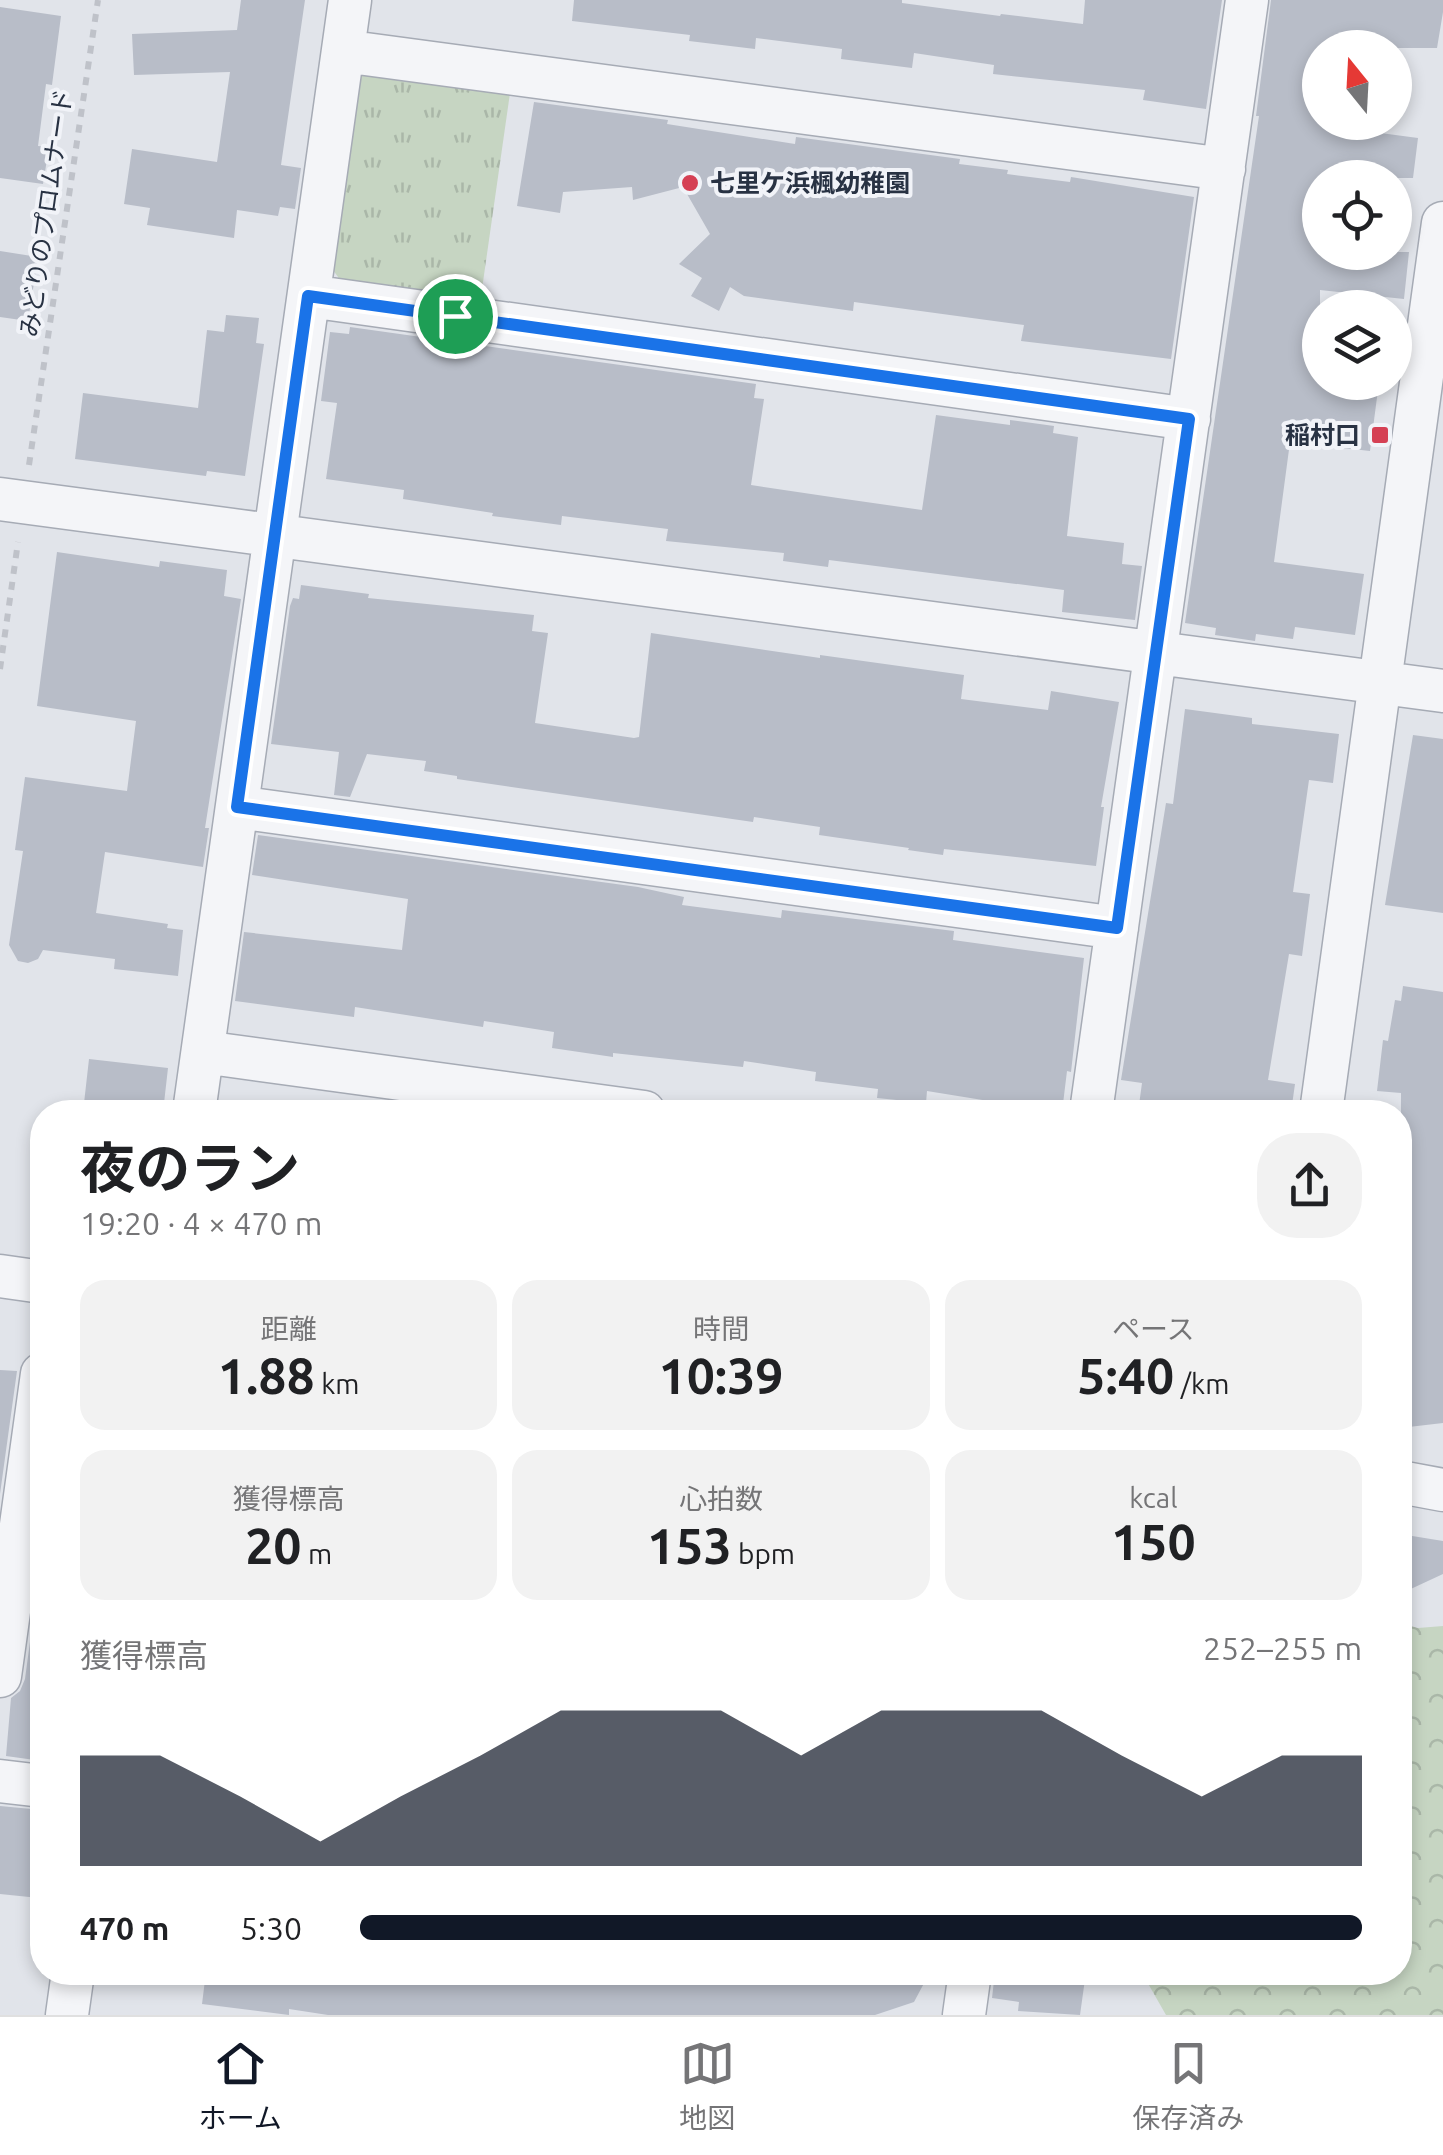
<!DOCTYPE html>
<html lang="ja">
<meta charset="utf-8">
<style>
:root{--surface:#fff;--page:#f2f2f2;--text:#202124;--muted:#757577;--line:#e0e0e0;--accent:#111827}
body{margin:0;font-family:Ubuntu,"Noto Sans JP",sans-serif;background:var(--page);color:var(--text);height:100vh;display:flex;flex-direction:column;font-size:38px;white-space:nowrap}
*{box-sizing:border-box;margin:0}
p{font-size:32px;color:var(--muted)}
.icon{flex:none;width:55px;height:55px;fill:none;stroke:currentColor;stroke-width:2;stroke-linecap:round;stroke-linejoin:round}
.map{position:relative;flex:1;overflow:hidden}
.side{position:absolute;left:30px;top:1100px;width:1382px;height:885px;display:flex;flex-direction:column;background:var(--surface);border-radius:40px;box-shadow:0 5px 15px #0003}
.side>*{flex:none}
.needle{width:65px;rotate:342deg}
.fabs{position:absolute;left:1302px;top:30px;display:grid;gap:20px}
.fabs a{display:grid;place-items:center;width:110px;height:110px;border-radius:50%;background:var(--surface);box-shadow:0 5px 15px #0003;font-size:50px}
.pin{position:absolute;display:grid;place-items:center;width:85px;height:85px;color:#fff;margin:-42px;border:5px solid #fff;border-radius:50%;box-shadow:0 2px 10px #0007}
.round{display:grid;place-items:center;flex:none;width:105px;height:105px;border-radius:40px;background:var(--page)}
.headline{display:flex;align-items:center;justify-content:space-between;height:170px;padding:0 50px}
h1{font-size:55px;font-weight:700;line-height:75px}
.metrics{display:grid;grid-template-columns:repeat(3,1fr);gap:15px;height:170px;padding:10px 50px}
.metrics div{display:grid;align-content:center;border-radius:25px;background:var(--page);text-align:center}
.metrics b{font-size:50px;font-weight:700}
.metrics small{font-size:28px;font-weight:400}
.metrics p{font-size:28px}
.chart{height:280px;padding:20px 50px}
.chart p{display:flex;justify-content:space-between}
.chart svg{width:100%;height:180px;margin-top:10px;fill:var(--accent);opacity:.7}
ul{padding:0 50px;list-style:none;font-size:32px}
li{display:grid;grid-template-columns:160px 120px 1fr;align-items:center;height:75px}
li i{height:25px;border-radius:12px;background:var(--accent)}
.tabs{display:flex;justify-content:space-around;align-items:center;height:140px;border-top:2px solid var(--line);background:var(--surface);font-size:28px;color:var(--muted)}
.tabs a{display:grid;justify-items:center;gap:5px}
.tabs .active{color:var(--accent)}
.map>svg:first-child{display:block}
.grass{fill:url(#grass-tufts)}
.forest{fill:url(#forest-crowns)}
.building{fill:#b8bdc8}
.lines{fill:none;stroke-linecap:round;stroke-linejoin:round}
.minor-casing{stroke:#a6abb5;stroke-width:45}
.path{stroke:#bfc2c9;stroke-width:6;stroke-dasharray:8 8;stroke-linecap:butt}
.minor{stroke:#f4f5f8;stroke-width:42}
.route-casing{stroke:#fff;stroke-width:20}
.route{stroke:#1a73e8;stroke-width:12}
.poi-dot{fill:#d54054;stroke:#f1f3f8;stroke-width:4}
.labels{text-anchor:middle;stroke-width:8;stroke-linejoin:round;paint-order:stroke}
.poi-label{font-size:25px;font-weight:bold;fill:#283243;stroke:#f1f3f8;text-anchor:start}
.street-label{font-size:25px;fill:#283243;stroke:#f1f3f8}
</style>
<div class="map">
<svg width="1443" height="2015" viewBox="0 0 1443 2015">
<defs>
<pattern id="grass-tufts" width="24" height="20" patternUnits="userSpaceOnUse" patternTransform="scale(2.5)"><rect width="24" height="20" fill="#c6d5c2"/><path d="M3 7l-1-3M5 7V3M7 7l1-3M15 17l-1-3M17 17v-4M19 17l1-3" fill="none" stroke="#aab7a8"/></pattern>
<pattern id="forest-crowns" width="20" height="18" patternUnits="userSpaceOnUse" patternTransform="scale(2.5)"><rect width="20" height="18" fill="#c6d5c2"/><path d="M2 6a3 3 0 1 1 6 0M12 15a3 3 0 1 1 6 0" fill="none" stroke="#aab7a8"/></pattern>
</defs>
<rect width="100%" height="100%" fill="#e1e4ea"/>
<path class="grass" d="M 375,68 L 511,86 L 480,303 L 343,284 L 333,270 L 360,77 Z"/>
<path class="forest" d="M 1400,1623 L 1418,1628 L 1443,1626 L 1443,2015 L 1166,2015 L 1142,1973 L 1400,1972 Z"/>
<path class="building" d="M 241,0 L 305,0 L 281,165 L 301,168 L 295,209 L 280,207 L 278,216 L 237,210 L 234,238 L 147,225 L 150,208 L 124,204 L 132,149 L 217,162 L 230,72 L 134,75 L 132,34 L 237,30 Z
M 574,0 L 902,0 L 902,3 L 1000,16 L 1001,14 L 1083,24 L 1085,0 L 1222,0 L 1206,109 L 1143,100 L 1145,90 L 993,74 L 994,65 L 914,53 L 912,68 L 841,59 L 842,49 L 756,38 L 755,49 L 689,41 L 690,35 L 572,21 Z
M 1271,0 L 1443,0 L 1443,12 L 1437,48 L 1320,48 L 1320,125 L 1418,138 L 1413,178 L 1320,178 L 1320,252 L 1409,252 L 1404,299 L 1320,290 L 1320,382 L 1379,382 L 1370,451 L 1290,442 L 1274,562 L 1364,574 L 1355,635 L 1295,627 L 1293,639 L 1256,634 L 1255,641 L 1215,635 L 1216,628 L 1185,623 L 1259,116 L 1256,116 Z
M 0,7 L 61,16 L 52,85 L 46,84 L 38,146 L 49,147 L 43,184 L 0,178 Z
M 534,102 L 668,120 L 667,124 L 795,144 L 796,137 L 960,159 L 959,164 L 1008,170 L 1007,174 L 1070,182 L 1071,177 L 1194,197 L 1171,359 L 1021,341 L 1024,325 L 854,302 L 853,311 L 744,296 L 730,287 L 719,311 L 691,296 L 702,278 L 679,264 L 710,234 L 683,187 L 633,200 L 632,187 L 563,192 L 560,213 L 517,206 Z
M 0,251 L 38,257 L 28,321 L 0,317 Z
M 226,315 L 259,318 L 256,343 L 264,344 L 245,476 L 207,471 L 206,476 L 75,459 L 83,393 L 198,408 L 207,330 L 224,332 Z
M 350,327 L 756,384 L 754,398 L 764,399 L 751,485 L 838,498 L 922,510 L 936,415 L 1010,425 L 1010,420 L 1054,426 L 1053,433 L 1078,437 L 1067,536 L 1124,543 L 1122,564 L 1142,566 L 1135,620 L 1062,612 L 1064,590 L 829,560 L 828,567 L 783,561 L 784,553 L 666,541 L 668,529 L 562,516 L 561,525 L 492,516 L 493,513 L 403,499 L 404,490 L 326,479 L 337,403 L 321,401 L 330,332 L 349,334 Z
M 57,552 L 159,567 L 160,561 L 227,570 L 224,596 L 241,599 L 205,828 L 209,828 L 203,867 L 105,852 L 96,913 L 168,924 L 167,928 L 183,930 L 178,976 L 114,969 L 115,959 L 43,950 L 38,959 L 28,963 L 18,961 L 9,945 L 23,851 L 15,850 L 25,777 L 127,791 L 136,721 L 37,706 Z
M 301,585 L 369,594 L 368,598 L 534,615 L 532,631 L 548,633 L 535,723 L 634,738 L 639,737 L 651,633 L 820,658 L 820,655 L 964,675 L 961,699 L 1048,710 L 1051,691 L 1119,702 L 1101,807 L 1104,807 L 1096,866 L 944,849 L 943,855 L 908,850 L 909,848 L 819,835 L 820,827 L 754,817 L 753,822 L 457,779 L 457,776 L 424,771 L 426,761 L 367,754 L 350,797 L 334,795 L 339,752 L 271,744 L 290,606 L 293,598 L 299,599 Z
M 1185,709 L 1252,718 L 1252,724 L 1339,734 L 1333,783 L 1309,780 L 1293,892 L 1310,894 L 1302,956 L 1289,954 L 1268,1080 L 1295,1084 L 1291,1112 L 1194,1112 L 1139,1105 L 1142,1083 L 1121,1080 L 1166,803 L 1173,804 Z
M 1413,735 L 1443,739 L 1443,913 L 1385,905 Z
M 258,835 L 638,887 L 684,897 L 682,905 L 781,918 L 782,910 L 954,931 L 953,940 L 1084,958 L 1071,1072 L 1067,1071 L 1062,1112 L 1025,1112 L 1026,1107 L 927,1091 L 926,1103 L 877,1098 L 878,1089 L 815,1081 L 816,1072 L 744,1061 L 743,1067 L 613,1053 L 613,1057 L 552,1048 L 554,1032 L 484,1021 L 483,1027 L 355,1007 L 354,1017 L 235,1001 L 244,932 L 402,950 L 408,899 L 252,875 Z
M 1403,986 L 1443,992 L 1443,1423 L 1400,1428 L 1401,1093 L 1377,1091 L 1383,1040 L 1388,1041 L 1395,1000 L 1401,1001 Z
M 89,1059 L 168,1068 L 163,1112 L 83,1112 Z
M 0,1370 L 17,1371 L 0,1494 Z
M 1400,1534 L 1443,1541 L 1443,1574 L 1400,1594 Z
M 42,1552 L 42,1761 L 6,1756 L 11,1698 L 20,1691 L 25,1679 Z
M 0,1806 L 42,1810 L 39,1898 L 0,1894 Z
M 206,1972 L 439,1972 L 480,1978 L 481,1972 L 930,1972 L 914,2002 L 875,2015 L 328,2015 L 289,2009 L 289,2015 L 202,2004 Z
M 995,1972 L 1086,1972 L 1080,2015 L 1018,2011 L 1019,2002 L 992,1998 Z"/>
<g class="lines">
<g class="minor-casing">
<path id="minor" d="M 343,51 L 1224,169
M 309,296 L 1189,419
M 0,499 L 1443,691
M 237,807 L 1117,928
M 203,1052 L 644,1112
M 194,1112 L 350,0
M 1091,1112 L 1247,0
M 1321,1112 L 1443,223
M 0,1276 L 42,1282
M 1400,1482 L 1443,1490
M 0,1676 L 42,1374
M 0,1781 L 42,1786
M 67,2015 L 73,1972
M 964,2015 L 970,1972"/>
</g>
<path class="path" d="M 29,465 L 98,0
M 0,669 L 18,542"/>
<use href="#minor" class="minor"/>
</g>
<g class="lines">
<g class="route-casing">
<path id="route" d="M 308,296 L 1189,419 L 1117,928 L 237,807 Z"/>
</g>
<use href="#route" class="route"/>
</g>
<g class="poi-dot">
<circle cx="690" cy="183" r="10"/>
<rect x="1370" y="425" width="20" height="20" rx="5"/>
</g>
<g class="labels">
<g class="poi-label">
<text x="710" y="192">七里ケ浜楓幼稚園</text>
<text x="1360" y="444" text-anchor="end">稲村口</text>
</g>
<g class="street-label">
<text transform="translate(46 213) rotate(-82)" y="9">みどりのプロムナード</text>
</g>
</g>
</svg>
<div class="fabs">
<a><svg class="needle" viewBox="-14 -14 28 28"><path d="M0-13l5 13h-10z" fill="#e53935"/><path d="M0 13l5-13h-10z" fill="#757577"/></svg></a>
<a><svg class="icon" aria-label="locate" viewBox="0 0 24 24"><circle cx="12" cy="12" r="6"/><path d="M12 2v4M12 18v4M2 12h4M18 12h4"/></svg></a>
<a><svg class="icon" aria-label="layers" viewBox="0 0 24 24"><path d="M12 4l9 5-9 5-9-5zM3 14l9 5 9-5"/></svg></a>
</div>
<div class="pin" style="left:455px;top:316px;background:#1e9e55"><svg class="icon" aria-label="arrive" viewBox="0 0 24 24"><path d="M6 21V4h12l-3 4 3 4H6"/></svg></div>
<section class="side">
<div class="headline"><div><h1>夜のラン</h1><p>19:20 · 4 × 470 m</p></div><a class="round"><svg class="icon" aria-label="share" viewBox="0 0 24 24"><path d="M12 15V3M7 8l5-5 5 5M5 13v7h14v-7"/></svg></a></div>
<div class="metrics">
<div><p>距離</p><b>1.88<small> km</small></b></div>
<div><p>時間</p><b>10:39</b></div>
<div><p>ペース</p><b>5:40<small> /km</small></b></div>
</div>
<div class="metrics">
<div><p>獲得標高</p><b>20<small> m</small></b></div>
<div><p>心拍数</p><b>153<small> bpm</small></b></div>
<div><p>kcal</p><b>150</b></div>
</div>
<div class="chart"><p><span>獲得標高</span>252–255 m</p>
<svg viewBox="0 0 160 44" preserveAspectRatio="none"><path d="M0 44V17L10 17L20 27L30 38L40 27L50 17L60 6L70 6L80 6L90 17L100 6L110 6L120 6L130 17L140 27L150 17L160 17V44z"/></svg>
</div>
<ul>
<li><b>470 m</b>5:30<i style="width:100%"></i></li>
</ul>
</section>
</div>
<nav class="tabs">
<a class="active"><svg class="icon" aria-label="home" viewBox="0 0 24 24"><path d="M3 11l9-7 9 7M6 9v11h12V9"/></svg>ホーム</a>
<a><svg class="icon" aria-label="map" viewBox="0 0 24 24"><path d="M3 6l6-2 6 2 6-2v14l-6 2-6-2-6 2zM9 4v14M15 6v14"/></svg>地図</a>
<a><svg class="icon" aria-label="saved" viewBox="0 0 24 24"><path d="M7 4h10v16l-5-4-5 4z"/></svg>保存済み</a>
</nav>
